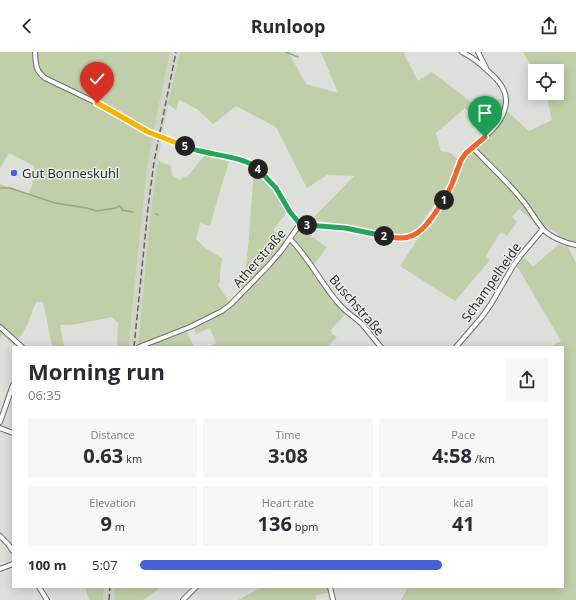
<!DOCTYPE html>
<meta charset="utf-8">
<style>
:root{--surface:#fff;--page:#f7f7f7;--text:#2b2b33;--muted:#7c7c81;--accent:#4861d5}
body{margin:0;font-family:"Open Sans",sans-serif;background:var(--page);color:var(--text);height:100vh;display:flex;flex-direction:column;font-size:15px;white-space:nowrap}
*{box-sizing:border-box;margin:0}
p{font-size:13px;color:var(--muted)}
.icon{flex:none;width:22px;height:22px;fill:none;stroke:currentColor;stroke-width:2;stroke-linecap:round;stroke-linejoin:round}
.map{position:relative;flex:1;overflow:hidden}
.panel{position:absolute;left:12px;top:294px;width:552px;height:242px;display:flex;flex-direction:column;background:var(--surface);border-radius:0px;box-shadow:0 2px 10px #0003}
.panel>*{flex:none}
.controls{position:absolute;left:528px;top:12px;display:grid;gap:8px}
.controls a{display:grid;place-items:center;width:36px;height:36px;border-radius:0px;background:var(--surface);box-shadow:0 2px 10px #0003;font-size:20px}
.pin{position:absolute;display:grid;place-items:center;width:34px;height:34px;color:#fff;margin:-41px -17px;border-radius:50% 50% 50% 0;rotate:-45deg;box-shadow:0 0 4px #0007}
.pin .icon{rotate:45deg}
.km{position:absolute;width:20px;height:20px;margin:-10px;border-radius:50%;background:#222;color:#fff;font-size:11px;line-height:20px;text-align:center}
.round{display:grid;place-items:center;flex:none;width:42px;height:42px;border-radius:0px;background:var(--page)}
.summary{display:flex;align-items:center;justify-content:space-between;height:68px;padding:0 16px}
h1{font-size:22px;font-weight:700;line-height:30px}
.stats{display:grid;grid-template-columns:repeat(3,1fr);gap:6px;height:68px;padding:4px 16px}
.stats div{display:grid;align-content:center;border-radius:0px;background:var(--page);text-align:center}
.stats b{font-size:20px;font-weight:700}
.stats small{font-size:11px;font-weight:400}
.stats p{font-size:11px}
ul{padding:0 16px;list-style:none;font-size:13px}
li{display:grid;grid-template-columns:64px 48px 1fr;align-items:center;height:30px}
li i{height:10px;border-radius:5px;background:var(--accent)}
header{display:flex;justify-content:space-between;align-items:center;height:52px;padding:0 16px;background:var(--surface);font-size:18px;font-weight:700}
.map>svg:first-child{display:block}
.built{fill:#d0d4c9}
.green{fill:#c0cea9}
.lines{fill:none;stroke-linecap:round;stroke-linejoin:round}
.stream{stroke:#97a77d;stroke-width:1.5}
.street-casing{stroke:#6c6e6a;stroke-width:6}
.street{stroke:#fff;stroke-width:4}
.rail{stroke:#636461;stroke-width:1.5;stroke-dasharray:6 3;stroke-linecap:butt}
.split-1-casing{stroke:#fff;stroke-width:8}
.split-2-casing{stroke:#fff;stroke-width:8}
.split-3-casing{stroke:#fff;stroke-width:8}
.split-4-casing{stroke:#fff;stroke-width:8}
.split-5-casing{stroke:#fff;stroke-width:8}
.split-6-casing{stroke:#fff;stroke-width:8}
.split-7-casing{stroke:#fff;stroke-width:8}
.split-1{stroke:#f0652b;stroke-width:5}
.split-2{stroke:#f0652b;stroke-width:5}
.split-3{stroke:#22a559;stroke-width:5}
.split-4{stroke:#22a559;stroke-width:5}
.split-5{stroke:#22a559;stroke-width:5}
.split-6{stroke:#f5b400;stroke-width:5}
.split-7{stroke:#f5b400;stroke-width:5}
.poi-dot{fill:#4861d5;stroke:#eaece7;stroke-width:1.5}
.labels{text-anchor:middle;stroke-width:3;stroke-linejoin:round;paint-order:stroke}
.poi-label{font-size:13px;fill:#252523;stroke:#eaece7;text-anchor:start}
.street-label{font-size:13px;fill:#252523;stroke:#eaece7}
</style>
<header><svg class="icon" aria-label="back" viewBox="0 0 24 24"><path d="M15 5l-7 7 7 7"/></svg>Runloop<svg class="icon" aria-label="share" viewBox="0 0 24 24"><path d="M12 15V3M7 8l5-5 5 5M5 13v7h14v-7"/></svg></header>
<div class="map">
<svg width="576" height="548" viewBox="0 0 576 548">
<rect width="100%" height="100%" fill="#dddfda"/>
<path class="built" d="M 170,0 L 180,0 L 164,73 L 158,109 L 150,166 L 137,295 L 128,295 L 147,117 L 155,72 Z
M 104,535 L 115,535 L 114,548 L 103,548 Z"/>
<path class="green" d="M 0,0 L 170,0 L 155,72 L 147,117 L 128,295 L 117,295 L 118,271 L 112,265 L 72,273 L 60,273 L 64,295 L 52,295 L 48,273 L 43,250 L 36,250 L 28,271 L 21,284 L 14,293 L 2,282 L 0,287 L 0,132 L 28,143 L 33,131 L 34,114 L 9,101 L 0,116 Z
M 180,0 L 289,0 L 290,3 L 306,32 L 338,41 L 321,0 L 406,0 L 404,2 L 418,29 L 432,20 L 471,50 L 504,47 C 501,63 500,67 488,78 L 465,56 L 436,81 L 441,99 L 451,101 L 457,107 L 449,132 L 415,180 L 400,182 L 382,180 L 358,174 L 318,169 L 313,166 L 354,124 L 327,123 L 307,136 L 276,75 L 236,54 L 213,72 L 197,57 L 179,48 L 176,58 L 168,52 Z
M 523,0 L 576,0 L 576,191 L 567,189 L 559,185 L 557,181 L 545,174 L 535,173 L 532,168 L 519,157 L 512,165 L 517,170 L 507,184 L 501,180 L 485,205 L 490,208 L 455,249 L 400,214 L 419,185 L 450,144 L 466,105 C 469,101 473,100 476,97 C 489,87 501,74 507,59 L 529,79 L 552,68 L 546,41 L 557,41 L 557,32 L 564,29 L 560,14 L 543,19 L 535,19 L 535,20 Z
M 206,102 L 229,110 L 219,142 L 210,174 L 200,171 L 196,187 L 204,195 L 222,206 L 220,222 L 220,229 L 218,233 L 229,250 C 202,271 170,281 138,292 L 150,166 L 158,109 L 171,114 L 172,123 L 180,128 L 184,124 L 187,125 Z
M 254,115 L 274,136 L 287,160 L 273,178 L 290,194 L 300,176 L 327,195 L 315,211 L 314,224 L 345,262 L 331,278 L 332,282 L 337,285 L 327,295 L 208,295 L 216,291 L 210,276 L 196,282 L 194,277 C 207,270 222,264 233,253 C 237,248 241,243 245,238 L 241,236 L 245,222 L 249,186 Z
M 559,192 L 568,195 L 576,211 L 576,548 L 401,548 L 408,535 L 563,535 L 563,295 L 550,295 L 561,289 L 517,214 L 524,205 L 533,215 Z
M 187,280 L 194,295 L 153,295 L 153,292 Z
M 85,535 L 104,535 L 103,548 L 89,548 Z
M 115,535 L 161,535 L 143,548 L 114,548 Z
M 262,535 L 328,535 L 329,541 L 316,543 L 316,548 L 238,548 Z"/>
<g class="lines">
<path class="stream" d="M 286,0 L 298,5
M 0,136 L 10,136 L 55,151 L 87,156 L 96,159 L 116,156 L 119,154 L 121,155 L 122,158 L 133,160
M 156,162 L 158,163"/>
<g class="street-casing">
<path id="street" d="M 35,0 C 36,13 35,18 45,26 L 97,51 L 148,80 L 199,99 L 238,107 L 255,113 L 276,136 L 290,159 L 300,172
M 478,0 L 486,16
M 472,95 C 489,113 508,130 523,149 C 530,157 536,169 543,177 C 550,185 565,191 576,193
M 300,172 L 345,176 L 400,186 C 406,186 412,185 417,181 C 429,173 446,146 452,132 C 456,124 458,114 462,106 C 470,94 483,88 493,77 C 502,67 510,52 504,39 C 501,31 495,25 489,20 C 481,12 472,5 462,0
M 290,187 C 310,207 321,232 340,253 C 346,260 354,265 361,271 C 368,279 374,287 381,295
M 0,275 L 22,295
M 139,295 L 190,275 L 222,259 L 231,252 L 269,213 L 281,199 L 300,172
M 456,295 L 481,266 L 491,252 L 513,214 L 521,203 L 543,177
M 0,370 L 13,333
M 0,376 L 13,381
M 0,484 L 8,492 L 13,499
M 0,517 L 13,512
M 39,535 L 47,548
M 330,535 L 333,548
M 183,548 L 196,535"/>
</g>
<use href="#street" class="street"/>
<path class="rail" d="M 134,295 L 148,156 L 154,110 L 176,0
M 109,548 L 110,535"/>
</g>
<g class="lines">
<g class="split-1-casing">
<path id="split-1" d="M 444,148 L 452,132 L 461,108 L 466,101 L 485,85"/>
</g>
<g class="split-2-casing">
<path id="split-2" d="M 384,184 C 389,185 395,186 400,186 C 422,187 433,163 444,148"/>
</g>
<g class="split-3-casing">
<path id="split-3" d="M 307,173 L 345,176 L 384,184"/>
</g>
<g class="split-4-casing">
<path id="split-4" d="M 258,117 L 276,136 L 290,160 L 300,172 L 307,173"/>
</g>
<g class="split-5-casing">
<path id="split-5" d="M 185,94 C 190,96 195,98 200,99 C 215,103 248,106 258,117"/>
</g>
<g class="split-6-casing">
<path id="split-6" d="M 115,61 L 148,80 L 185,94"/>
</g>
<g class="split-7-casing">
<path id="split-7" d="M 97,51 L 115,61"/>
</g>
<use href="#split-1" class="split-1"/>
<use href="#split-2" class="split-2"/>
<use href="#split-3" class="split-3"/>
<use href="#split-4" class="split-4"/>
<use href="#split-5" class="split-5"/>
<use href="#split-6" class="split-6"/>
<use href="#split-7" class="split-7"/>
</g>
<circle class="poi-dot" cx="14" cy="121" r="4"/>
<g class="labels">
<g class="poi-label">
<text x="22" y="126">Gut Bonneskuhl</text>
</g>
<g class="street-label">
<text transform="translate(259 206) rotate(-49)" y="5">Atherstraße</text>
<text transform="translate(491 230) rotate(-55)" y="5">Schampelheide</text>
<text transform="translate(357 253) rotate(49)" y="5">Buschstraße</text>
</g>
</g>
</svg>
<div class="controls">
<a><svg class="icon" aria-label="locate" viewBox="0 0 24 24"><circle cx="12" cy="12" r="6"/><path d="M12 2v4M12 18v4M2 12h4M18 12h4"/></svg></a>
</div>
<div class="pin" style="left:485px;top:85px;background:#1e9e55"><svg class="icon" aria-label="arrive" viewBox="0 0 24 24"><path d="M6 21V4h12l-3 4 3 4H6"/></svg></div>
<div class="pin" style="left:97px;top:51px;background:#d93025"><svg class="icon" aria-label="check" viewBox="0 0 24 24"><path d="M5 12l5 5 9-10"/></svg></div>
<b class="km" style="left:444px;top:148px">1</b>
<b class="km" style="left:384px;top:184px">2</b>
<b class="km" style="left:307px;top:173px">3</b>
<b class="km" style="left:258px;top:117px">4</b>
<b class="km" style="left:185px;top:94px">5</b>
<section class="panel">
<div class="summary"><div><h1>Morning run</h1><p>06:35</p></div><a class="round"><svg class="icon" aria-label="share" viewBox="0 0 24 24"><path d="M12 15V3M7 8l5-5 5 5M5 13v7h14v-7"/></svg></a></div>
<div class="stats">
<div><p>Distance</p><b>0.63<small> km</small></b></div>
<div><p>Time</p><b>3:08</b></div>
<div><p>Pace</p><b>4:58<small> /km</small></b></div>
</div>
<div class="stats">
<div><p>Elevation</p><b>9<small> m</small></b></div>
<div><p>Heart rate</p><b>136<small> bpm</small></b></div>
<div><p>kcal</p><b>41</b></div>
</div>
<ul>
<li><b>100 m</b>5:07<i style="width:74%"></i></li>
</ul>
</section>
</div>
